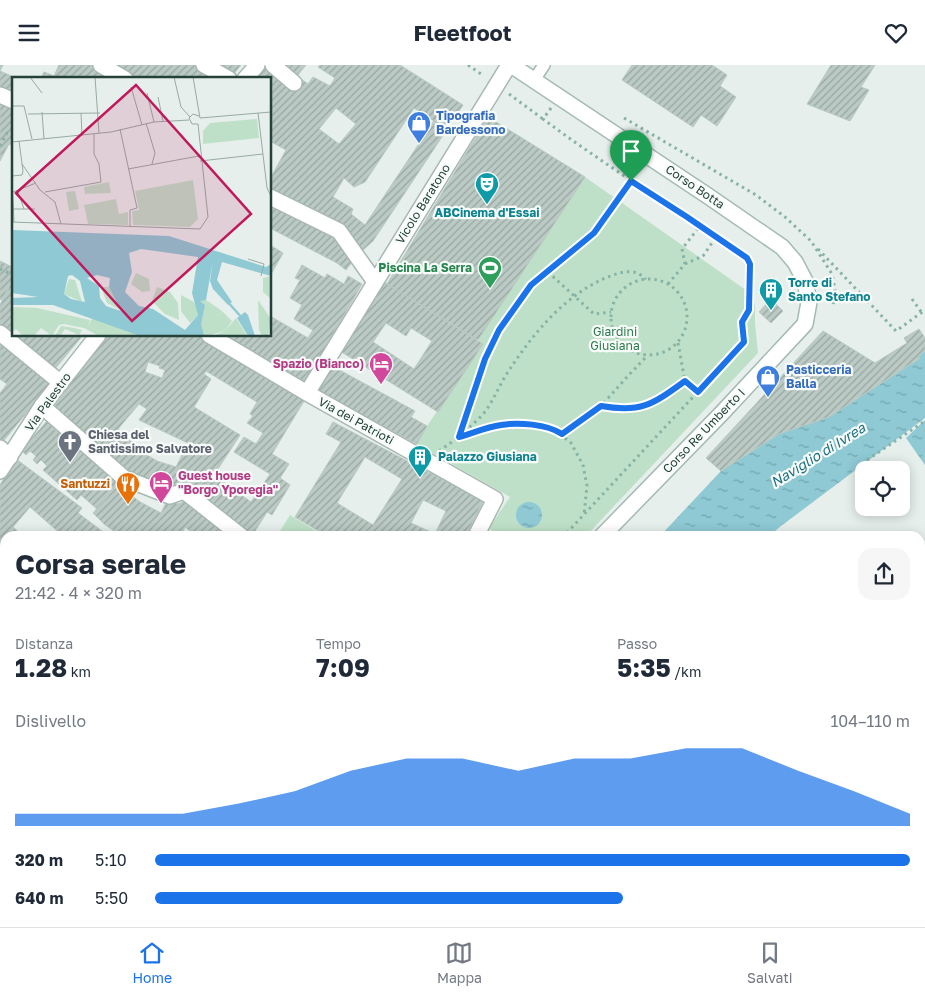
<!DOCTYPE html>
<html lang="it">
<meta charset="utf-8">
<style>
:root{--surface:#fff;--page:#f6f6f7;--text:#1f2937;--muted:#747a83;--line:#e0e1e3;--accent:#1a73e8}
body{margin:0;font-family:"Golos Text",sans-serif;background:var(--page);color:var(--text);height:100vh;display:flex;flex-direction:column;font-size:19px;white-space:nowrap}
*{box-sizing:border-box;margin:0}
p{font-size:16px;color:var(--muted)}
.icon{flex:none;width:28px;height:28px;fill:none;stroke:currentColor;stroke-width:2;stroke-linecap:round;stroke-linejoin:round}
.map{position:relative;flex:1;overflow:hidden}
.drawer{position:absolute;left:0px;top:466px;width:925px;height:396px;display:flex;flex-direction:column;background:var(--surface);border-radius:15px 15px 0 0;box-shadow:0 2px 12px #0003}
.drawer>*{flex:none}
.tools{position:absolute;left:855px;top:396px;display:grid;gap:10px}
.tools a{display:grid;place-items:center;width:55px;height:55px;border-radius:10px;background:var(--surface);box-shadow:0 2px 12px #0003;font-size:25px}
.pin{position:absolute;display:grid;place-items:center;width:42px;height:42px;color:#fff;margin:-51px -21px;border-radius:50% 50% 50% 0;rotate:-45deg;box-shadow:0 0 5px #0007}
.pin .icon{rotate:45deg}
.round{display:grid;place-items:center;flex:none;width:52px;height:52px;border-radius:15px;background:var(--page)}
.overview{display:flex;align-items:center;justify-content:space-between;height:85px;padding:0 15px}
h1{font-size:28px;font-weight:700;line-height:38px}
.figures{display:grid;grid-template-columns:repeat(3,1fr);gap:8px;height:85px;padding:5px 15px}
.figures div{display:grid;align-content:center}
.figures b{font-size:25px;font-weight:700}
.figures small{font-size:14px;font-weight:400}
.figures p{font-size:14px}
.chart{height:140px;padding:10px 15px}
.chart p{display:flex;justify-content:space-between}
.chart svg{width:100%;height:90px;margin-top:5px;fill:var(--accent);opacity:.7}
ul{padding:0 15px;list-style:none;font-size:16px}
li{display:grid;grid-template-columns:80px 60px 1fr;align-items:center;height:38px}
li i{height:12px;border-radius:6px;background:var(--accent)}
header{display:flex;justify-content:space-between;align-items:center;height:65px;padding:0 15px;background:var(--surface);font-size:22px;font-weight:700}
.tabs{display:flex;justify-content:space-around;align-items:center;height:70px;border-top:1px solid var(--line);background:var(--surface);font-size:14px;color:var(--muted)}
.tabs a{display:grid;justify-items:center;gap:2px}
.tabs .on{color:var(--accent)}
.map>svg:first-child{display:block}
.green{fill:#bfe0c8}
.forest{fill:url(#forest-firs)}
.water{fill:url(#water-ripples)}
.building{fill:url(#building-hatch);stroke:#b8c9c2;fill-rule:evenodd}
.lines{fill:none;stroke-linecap:round;stroke-linejoin:round}
.service-casing{stroke:#a8b8b2;stroke-width:14}
.pedestrian-casing{stroke:#a8b8b2;stroke-width:18}
.minor-casing{stroke:#a8b8b2;stroke-width:18}
.secondary-casing{stroke:#a4bbb3;stroke-width:18}
.path{stroke:#86b3a5;stroke-width:3;stroke-dasharray:2.5 4;stroke-linecap:butt}
.service{stroke:#fff;stroke-width:11}
.pedestrian{stroke:#fff;stroke-width:15}
.minor{stroke:#fff;stroke-width:15}
.secondary{stroke:#fff;stroke-width:15}
.route-casing{stroke:#fff;stroke-width:10}
.route{stroke:#1a73e8;stroke-width:6}
.labels{text-anchor:middle;stroke-width:4.5;stroke-linejoin:round;paint-order:stroke}
.shop-label{font-size:12px;font-weight:bold;fill:#366cbe;stroke:#f7fbf9;text-anchor:start}
.street-label{font-size:12px;fill:#24423a;stroke:#f7fbf9}
.culture-label{font-size:12px;font-weight:bold;fill:#0d838f;stroke:#f7fbf9;text-anchor:start}
.leisure-label{font-size:12px;font-weight:bold;fill:#27864d;stroke:#f7fbf9;text-anchor:end}
.park-label{font-size:12px;fill:#2d7a4b;stroke:#f7fbf9}
.hotel-label{font-size:12px;font-weight:bold;fill:#b23c85;stroke:#f7fbf9;text-anchor:end}
.worship-label{font-size:12px;font-weight:bold;fill:#5b616d;stroke:#f7fbf9;text-anchor:start}
.food-label{font-size:12px;font-weight:bold;fill:#c56008;stroke:#f7fbf9;text-anchor:end}
.water-label{font-size:14px;font-style:italic;fill:#1c6f80;stroke:#f7fbf9}
.inset-river{fill:none;stroke:#8ec9d4;stroke-width:2.5}
.inset-road{fill:none;stroke:#98aaa4;stroke-width:1}
.view{fill:#c2185b;fill-opacity:0.15;stroke:#c2185b;stroke-width:2.5}
.inset-edge{fill:none;stroke:#24423a;stroke-width:2.5}
</style>
<header><svg class="icon" aria-label="menu" viewBox="0 0 24 24"><path d="M4 6h16M4 12h16M4 18h16"/></svg>Fleetfoot<svg class="icon" aria-label="heart" viewBox="0 0 24 24"><path d="M12 20l-8-8c-3-5 5-10 8-4 3-6 11-1 8 4z"/></svg></header>
<div class="map">
<svg width="925" height="862" viewBox="0 0 925 862">
<defs>
<pattern id="forest-firs" width="22" height="20" patternUnits="userSpaceOnUse" patternTransform="scale(1.25)"><rect width="22" height="20" fill="#bfe0c8"/><path d="M5 1l3.5 6h-7zM16 11l3.5 6h-7z" fill="#a4c1ad"/></pattern>
<pattern id="water-ripples" width="26" height="14" patternUnits="userSpaceOnUse" patternTransform="scale(1.25)"><rect width="26" height="14" fill="#8ec9d4"/><path d="M2 4q2-2 4 0t4 0M15 11q2-2 4 0t4 0" fill="none" stroke="#74a5ad"/></pattern>
<pattern id="building-hatch" width="6" height="6" patternUnits="userSpaceOnUse" patternTransform="scale(1.25)"><rect width="6" height="6" fill="#bbcac4"/><path d="M-1 1l2-2M0 6l6-6M5 7l2-2" fill="none" stroke="#98a6a0"/></pattern>
</defs>
<rect width="100%" height="100%" fill="#e6efeb"/>
<path class="green" d="M 585,112 L 743,223 L 753,231 L 755,241 L 755,258 L 758,288 L 586,471 L 498,471 L 489,463 L 510,432 L 417,379 L 427,361 L 483,279 L 478,275 Z
M 290,450 L 324,471 L 277,471 Z"/>
<path class="forest" d="M 925,611 L 925,707 L 920,707 L 920,616 Z
M 678,858 L 836,858 L 844,862 L 681,862 Z"/>
<path class="water" d="M 925,286 L 925,353 L 781,461 L 769,471 L 660,471 L 721,406 L 779,369 L 829,352 L 919,294 L 918,291 Z
M 925,355 L 925,400 L 906,373 Z
M516 450a13 13 0 1 1 26 0a13 13 0 1 1-26 0Z
M 925,761 L 925,862 L 844,862 L 836,858 L 920,858 L 920,764 Z
M 281,858 L 603,858 L 601,862 L 277,862 Z"/>
<path class="building" d="M 0,0 L 3,0 L 0,6 L 18,14 L 14,14 L 14,28 L 0,23 Z
M 59,0 L 94,0 L 114,14 L 41,14 L 44,7 L 54,11 Z
M 110,0 L 194,0 L 220,14 L 136,14 Z
M 215,0 L 241,0 L 233,10 Z
M 282,0 L 306,0 L 297,11 Z
M 320,0 L 400,0 L 463,40 L 373,176 L 362,186 L 351,176 L 354,173 L 326,150 L 270,124 L 270,114 L 286,85 L 270,76 L 270,14 L 255,14 L 267,1 L 293,23 L 301,14 L 308,19 L 313,12 L 330,21 L 335,13 L 318,2 ZM 336,43 L 356,59 L 339,79 L 319,64 ZM 414,43 L 434,56 L 365,160 L 351,149 L 353,144 L 333,132 L 344,113 L 354,122 L 365,117 Z
M 632,0 L 712,0 L 727,10 L 720,21 L 736,32 L 717,61 L 701,50 L 693,62 L 622,15 Z
M 831,0 L 875,0 L 861,22 L 869,25 L 850,56 L 807,39 Z
M 0,36 L 14,43 L 14,81 L 9,79 L 0,96 Z
M 488,52 L 585,112 L 478,275 L 387,219 Z
M 270,137 L 336,169 L 352,197 L 346,205 L 337,198 L 270,163 Z
M 270,180 L 283,188 L 270,211 Z
M 0,196 L 14,203 L 14,212 L 2,235 L 0,234 Z
M 302,200 L 325,213 L 327,209 L 344,219 L 348,211 L 362,219 L 305,317 L 222,270 L 270,270 L 270,251 L 308,273 L 313,265 L 294,254 L 302,240 L 290,233 L 300,215 L 295,213 Z
M 14,212 L 14,270 L 83,270 L 54,305 L 0,261 L 0,240 Z
M 384,217 L 483,279 L 438,347 L 340,286 ZM 386,258 L 406,271 L 411,263 L 432,276 L 414,304 L 373,277 Z
M 771,234 L 783,246 L 771,258 L 759,247 Z
M 919,264 L 925,273 L 925,286 L 918,291 L 920,293 L 829,352 L 779,369 L 721,406 L 706,393 L 823,266 L 875,298 L 907,278 L 904,273 Z
M 106,270 L 200,270 L 301,331 L 300,333 L 304,336 L 272,389 L 289,399 L 280,413 L 290,420 L 272,450 L 267,447 L 252,471 L 251,471 L 179,419 L 174,424 L 128,408 L 52,338 ZM 148,297 L 160,301 L 159,303 L 165,305 L 162,313 L 145,307 ZM 206,306 L 257,337 L 250,349 L 253,351 L 247,358 L 263,368 L 256,379 L 244,372 L 234,387 L 270,409 L 251,437 L 214,410 L 240,370 L 194,342 L 211,314 L 204,309 ZM 139,339 L 147,344 L 139,355 L 188,378 L 176,402 L 157,396 L 142,387 L 118,364 Z
M 0,276 L 50,319 L 1,379 L 0,378 L 0,328 L 7,319 L 0,314 Z
M 332,301 L 415,346 L 411,352 L 427,361 L 417,379 L 318,326 Z
M 49,354 L 55,359 L 52,362 L 57,367 L 61,364 L 65,368 L 62,371 L 70,378 L 74,374 L 119,418 L 97,444 L 81,430 L 77,435 L 43,405 L 47,401 L 41,395 L 37,399 L 33,395 L 36,391 L 30,386 L 26,390 L 21,385 Z
M 333,357 L 483,436 L 466,471 L 327,471 L 295,452 L 341,377 L 326,369 ZM 365,392 L 402,414 L 373,460 L 337,438 ZM 423,435 L 446,446 L 435,469 L 411,458 Z
M 16,394 L 82,443 L 78,448 L 102,466 L 98,471 L 61,471 L 62,470 L 30,442 L 13,462 L 23,471 L 5,471 L 5,506 L 0,502 L 0,420 Z
M 118,420 L 140,437 L 161,448 L 167,436 L 179,439 L 188,434 L 233,471 L 196,471 L 185,462 L 181,471 L 121,471 L 104,459 L 93,448 Z
M 5,516 L 5,581 L 0,588 L 0,522 Z
M 0,626 L 5,629 L 5,656 L 0,652 Z
M 0,671 L 5,675 L 5,705 L 2,717 L 5,717 L 5,740 L 0,739 Z
M 0,749 L 5,753 L 5,822 L 0,828 Z
M 34,858 L 68,858 L 54,862 L 44,862 Z
M 133,858 L 189,858 L 185,862 L 138,862 Z"/>
<g class="lines">
<g class="service-casing">
<path id="service" d="M 534,15 L 544,0"/>
</g>
<g class="pedestrian-casing">
<path id="pedestrian" d="M 101,0 L 125,14
M 273,0 L 294,18
M 270,132 L 339,166 L 375,217
M 42,341 L 124,413 L 170,431 L 184,426 L 241,471
M 0,383 L 10,392"/>
</g>
<g class="minor-casing">
<path id="minor" d="M 204,0 L 229,14
M 245,14 L 257,0
M 0,30 L 14,36
M 0,268 L 61,318
M 209,270 L 307,328 L 495,434 L 476,471 L 477,471
M 307,328 L 509,0
M 0,406 L 42,341 L 98,270
M 0,743 L 5,744
M 0,851 L 5,844
M 22,858 L 33,862
M 115,862 L 119,858"/>
</g>
<g class="secondary-casing">
<path id="secondary" d="M 511,0 L 708,131 L 782,182 L 795,197 L 805,216 L 809,237 L 805,259 L 721,349 L 602,471
M 220,862 L 224,858"/>
</g>
<path class="path" d="M 468,0 L 484,11
M 509,29 L 543,54
M 551,43 L 543,54 C 609,103 679,146 747,193 L 750,199 L 749,245 L 743,257 L 744,277 L 564,471
M 624,53 L 756,130 L 785,152 L 811,176 L 832,209 L 836,230 L 833,239
M 0,81 L 7,68 L 14,72
M 818,184 L 896,266 L 925,245
M 685,199 L 703,191 L 716,172
M 0,204 L 14,210
M 548,207 L 594,249 L 611,247
M611 252a38 38 0 1 1 76 0a38 38 0 1 1-76 0Z
M 668,219 L 685,199 L 682,184 L 700,161
M 912,234 L 922,248
M 678,278 L 685,316 L 698,327
M 602,341 C 642,348 654,338 685,316
M 562,369 L 601,341 L 627,312 L 647,291
M 460,371 C 468,363 480,354 487,344 C 495,332 500,319 508,307 C 532,270 562,233 603,214 C 613,210 626,204 637,208 C 640,209 643,212 646,214
M 460,372 L 501,360 L 532,359 L 554,364 L 571,378 L 583,400 L 587,421 L 584,450
M 439,386 L 459,372 L 485,294 L 499,265 L 531,220 L 595,168 L 631,116
M 867,395 L 925,356
M 243,862 L 247,858"/>
<use href="#service" class="service"/>
<use href="#pedestrian" class="pedestrian"/>
<use href="#minor" class="minor"/>
<use href="#secondary" class="secondary"/>
</g>
<g class="lines">
<g class="route-casing">
<path id="route" d="M 631,116 L 687,152 L 747,193 L 750,199 L 749,245 L 742,257 L 744,277 L 698,327 L 685,316 C 653,339 642,348 601,341 L 562,369 C 547,359 518,357 501,360 C 487,362 473,368 459,372 L 485,294 L 499,265 L 531,220 L 594,168 Z"/>
</g>
<use href="#route" class="route"/>
</g>
<defs>
<g id="shop-pin" transform="scale(1.25)"><path d="M0 17L-7.5 6A9.5 9.5 0 1 1 7.5 6Z" fill="#3f7fe0" stroke="#f7fbf9"/><path d="M-5-2.5h2.3a2.7 3.5 0 0 1 5.4 0H5L5.5 6h-11ZM-1.5-2.5h3a1.5 2.3 0 0 0-3 0Z" fill="#fff"/></g>
<g id="theatre-pin" transform="scale(1.25)"><path d="M0 17L-7.5 6A9.5 9.5 0 1 1 7.5 6Z" fill="#0f9aa8" stroke="#f7fbf9"/><path d="M-5-5.5Q0-4 5-5.5V0Q5 5 0 6Q-5 5-5 0ZM-3.3-2.5H-1v1.5H-3.3ZM1-2.5H3.3v1.5H1ZM-2.8 1Q0 5.5 2.8 1Z" fill="#fff"/></g>
<g id="stadium-pin" transform="scale(1.25)"><path d="M0 17L-7.5 6A9.5 9.5 0 1 1 7.5 6Z" fill="#2e9e5b" stroke="#f7fbf9"/><path d="M0-5a6.5 5 0 1 0 0 10a6.5 5 0 1 0 0-10ZM-3.5-1.8h7v3.6h-7Z" fill="#fff"/></g>
<g id="building-pin" transform="scale(1.25)"><path d="M0 17L-7.5 6A9.5 9.5 0 1 1 7.5 6Z" fill="#0f9aa8" stroke="#f7fbf9"/><path d="M-4-6H4V6H1V3H-1V6H-4ZM-2.5-4.3h1.7v1.8h-1.7ZM.8-4.3h1.7v1.8H.8ZM-2.5-1h1.7V.8h-1.7ZM.8-1h1.7V.8H.8Z" fill="#fff"/></g>
<g id="hotel-pin" transform="scale(1.25)"><path d="M0 17L-7.5 6A9.5 9.5 0 1 1 7.5 6Z" fill="#d1479c" stroke="#f7fbf9"/><path d="M-6-4.5h1.5V1H6V5H4.5V3h-9V5H-6ZM-4 0a1.8 1.8 0 1 1 3.6 0ZM.5 0V-2.5h3Q6-2.5 6 0Z" fill="#fff"/></g>
<g id="church-pin" transform="scale(1.25)"><path d="M0 17L-7.5 6A9.5 9.5 0 1 1 7.5 6Z" fill="#6b7280" stroke="#f7fbf9"/><path d="M-1.2-6h2.4v3.5h3.3v2.4h-3.3V6h-2.4V-.1h-3.3v-2.4h3.3Z" fill="#fff"/></g>
<g id="restaurant-pin" transform="scale(1.25)"><path d="M0 17L-7.5 6A9.5 9.5 0 1 1 7.5 6Z" fill="#e8710a" stroke="#f7fbf9"/><path d="M-5-6h1v4h1v-4h1v4h1v-4h1v5L-1.5 .5V6h-2V.5L-5-1ZM5-6V6H3V1.5H1.5Q1.5-4 5-6Z" fill="#fff"/></g>
</defs>
<g fill-rule="evenodd">
<use href="#shop-pin" x="419" y="58"/>
<use href="#theatre-pin" x="487" y="119"/>
<use href="#stadium-pin" x="490" y="203"/>
<use href="#building-pin" x="771" y="225"/>
<use href="#hotel-pin" x="381" y="299"/>
<use href="#shop-pin" x="768" y="312"/>
<use href="#church-pin" x="70" y="377"/>
<use href="#building-pin" x="420" y="392"/>
<use href="#hotel-pin" x="161" y="418"/>
<use href="#restaurant-pin" x="128" y="419"/>
</g>
<g class="labels">
<g class="shop-label">
<text x="436" y="55">Tipografia<tspan x="436" dy="14">Bardessono</tspan></text>
<text x="786" y="309">Pasticceria<tspan x="786" dy="14">Balla</tspan></text>
</g>
<g class="street-label">
<text transform="translate(695 122) rotate(34)" y="4">Corso Botta</text>
<text transform="translate(423 139) rotate(-58)" y="4">Vicolo Baratono</text>
<text transform="translate(48 337) rotate(-54)" y="4">Via Palestro</text>
<text transform="translate(356 356) rotate(29)" y="4">Via dei Patrioti</text>
<text transform="translate(704 366) rotate(-46)" y="4">Corso Re Umberto I</text>
</g>
<g class="culture-label">
<text x="487" y="152" text-anchor="middle">ABCinema d'Essai</text>
<text x="788" y="222">Torre di<tspan x="788" dy="14">Santo Stefano</tspan></text>
<text x="438" y="396">Palazzo Giusiana</text>
</g>
<g class="leisure-label">
<text x="472" y="207">Piscina La Serra</text>
</g>
<g class="park-label">
<text x="615" y="271">Giardini<tspan x="615" dy="14">Giusiana</tspan></text>
</g>
<g class="hotel-label">
<text x="364" y="303">Spazio (Bianco)</text>
<text x="178" y="415" text-anchor="start">Guest house<tspan x="178" dy="14">"Borgo Yporegia"</tspan></text>
</g>
<g class="worship-label">
<text x="88" y="374">Chiesa del<tspan x="88" dy="14">Santissimo Salvatore</tspan></text>
</g>
<g class="food-label">
<text x="110" y="423">Santuzzi</text>
</g>
<g class="water-label">
<text transform="translate(818 390) rotate(-32)" y="5">Naviglio di Ivrea</text>
</g>
</g>
<g transform="translate(12 12)">
<rect width="259" height="259" fill="#e6efeb"/>
<path d="M 245,42 L 247,61 L 191,67 L 191,54 L 198,46 ZM 181,103 L 186,142 L 178,150 L 121,148 L 120,134 L 127,133 L 123,114 ZM 97,105 L 99,116 L 73,117 L 72,110 ZM 63,114 L 67,132 L 57,134 L 54,115 ZM 104,122 L 107,137 L 116,135 L 116,148 L 76,147 L 72,128 ZM 259,199 L 259,222 L 251,215 L 251,201 ZM 246,223 L 259,242 L 256,259 L 250,259 L 247,253 ZM 0,230 L 25,231 L 78,243 L 76,249 L 98,259 L 87,259 L 72,251 L 52,247 L 47,248 L 40,259 L 29,251 L 22,259 L 11,259 L 4,252 L 0,255 ZM 210,234 L 220,244 L 213,254 L 198,258 L 201,242 ZM 49,249 L 62,251 L 70,253 L 67,258 L 53,252 L 48,259 L 43,259 Z" fill="#bfe0c8"/>
<path d="M 124,196 L 137,202 L 138,214 L 130,215 L 119,207 ZM 57,202 L 63,203 L 70,225 L 52,217 ZM 89,210 L 97,210 L 110,234 L 95,226 ZM 145,210 L 158,215 L 166,226 L 167,243 L 153,237 L 140,224 ZM 169,218 L 182,225 L 185,232 L 186,238 L 178,246 L 169,234 ZM 188,223 L 194,223 L 210,234 L 201,242 L 200,259 L 192,259 L 189,254 ZM 81,240 L 124,256 L 128,259 L 98,259 L 76,249 ZM 224,241 L 235,259 L 201,259 L 213,254 Z" fill="#bfe0c8"/>
<path d="M 0,153 L 157,159 L 254,190 L 259,187 L 259,199 L 210,185 L 205,203 L 220,225 L 216,228 L 201,212 L 198,204 L 201,183 L 194,223 L 188,224 L 193,228 L 189,247 L 192,259 L 128,259 L 41,228 L 0,228 L 0,221 L 26,220 L 0,216 ZM 129,172 L 186,180 L 180,216 L 186,238 L 173,253 L 141,232 L 127,229 L 113,215 L 120,195 L 117,176 ZM 60,198 L 68,204 L 73,225 L 59,222 L 52,217 L 56,199 ZM 85,198 L 98,201 L 97,210 L 109,234 L 94,229 L 88,221 L 87,209 L 75,201 ZM 233,235 L 236,238 L 243,259 L 236,259 L 225,241 Z" fill="#8ec9d4" fill-rule="evenodd"/>
<path class="inset-river" d="M 214,223 L 231,242"/>
<path class="inset-road" d="M 18,0 L 30,16M 83,0 L 87,56M 162,0 L 169,30 L 178,40M 181,0 L 188,41M 119,10 L 130,48M 135,16 L 142,45M 146,20 L 151,44M 0,29 L 12,29 L 20,62M 30,35 L 32,62M 69,36 L 70,59M 246,36 L 255,111 L 259,119M 16,37 L 88,36M 188,41 L 259,35M 134,46 L 143,76 L 140,87M 186,47 L 180,47 L 177,41 L 181,37 L 187,39M 108,52 L 125,131 L 118,133 L 118,150M 0,65 L 99,55 L 142,45 L 177,43M 188,84 L 251,77M 10,87 L 28,113 L 43,125 L 49,147M 116,92 L 187,79M 0,99 L 10,98 L 11,94 L 7,64M 0,104 L 2,145M 1,115 L 24,106M 6,115 L 12,132M 33,115 L 89,105 L 87,87 L 82,77 L 82,57M 0,132 L 23,132M 0,145 L 188,152 L 196,140 L 186,47M 236,182 L 252,187 L 249,199"/>
<path class="view" d="M 124,8 L 239,137 L 120,244 L 4,116 Z"/>
<rect width="259" height="259" class="inset-edge"/>
</g>
</svg>
<div class="tools">
<a><svg class="icon" aria-label="locate" viewBox="0 0 24 24"><circle cx="12" cy="12" r="6"/><path d="M12 2v4M12 18v4M2 12h4M18 12h4"/></svg></a>
</div>
<div class="pin" style="left:631px;top:116px;background:#1e9e55"><svg class="icon" aria-label="arrive" viewBox="0 0 24 24"><path d="M6 21V4h12l-3 4 3 4H6"/></svg></div>
<section class="drawer">
<div class="overview"><div><h1>Corsa serale</h1><p>21:42 · 4 × 320 m</p></div><a class="round"><svg class="icon" aria-label="share" viewBox="0 0 24 24"><path d="M12 15V3M7 8l5-5 5 5M5 13v7h14v-7"/></svg></a></div>
<div class="figures">
<div><p>Distanza</p><b>1.28<small> km</small></b></div>
<div><p>Tempo</p><b>7:09</b></div>
<div><p>Passo</p><b>5:35<small> /km</small></b></div>
</div>
<div class="chart"><p><span>Dislivello</span>104–110 m</p>
<svg viewBox="0 0 160 44" preserveAspectRatio="none"><path d="M0 44V38L10 38L20 38L30 38L40 33L50 27L60 17L70 11L80 11L90 17L100 11L110 11L120 6L130 6L140 17L150 27L160 38V44z"/></svg>
</div>
<ul>
<li><b>320 m</b>5:10<i style="width:100%"></i></li>
<li><b>640 m</b>5:50<i style="width:62%"></i></li>
</ul>
</section>
</div>
<nav class="tabs">
<a class="on"><svg class="icon" aria-label="home" viewBox="0 0 24 24"><path d="M3 11l9-7 9 7M6 9v11h12V9"/></svg>Home</a>
<a><svg class="icon" aria-label="map" viewBox="0 0 24 24"><path d="M3 6l6-2 6 2 6-2v14l-6 2-6-2-6 2zM9 4v14M15 6v14"/></svg>Mappa</a>
<a><svg class="icon" aria-label="saved" viewBox="0 0 24 24"><path d="M7 4h10v16l-5-4-5 4z"/></svg>Salvati</a>
</nav>
